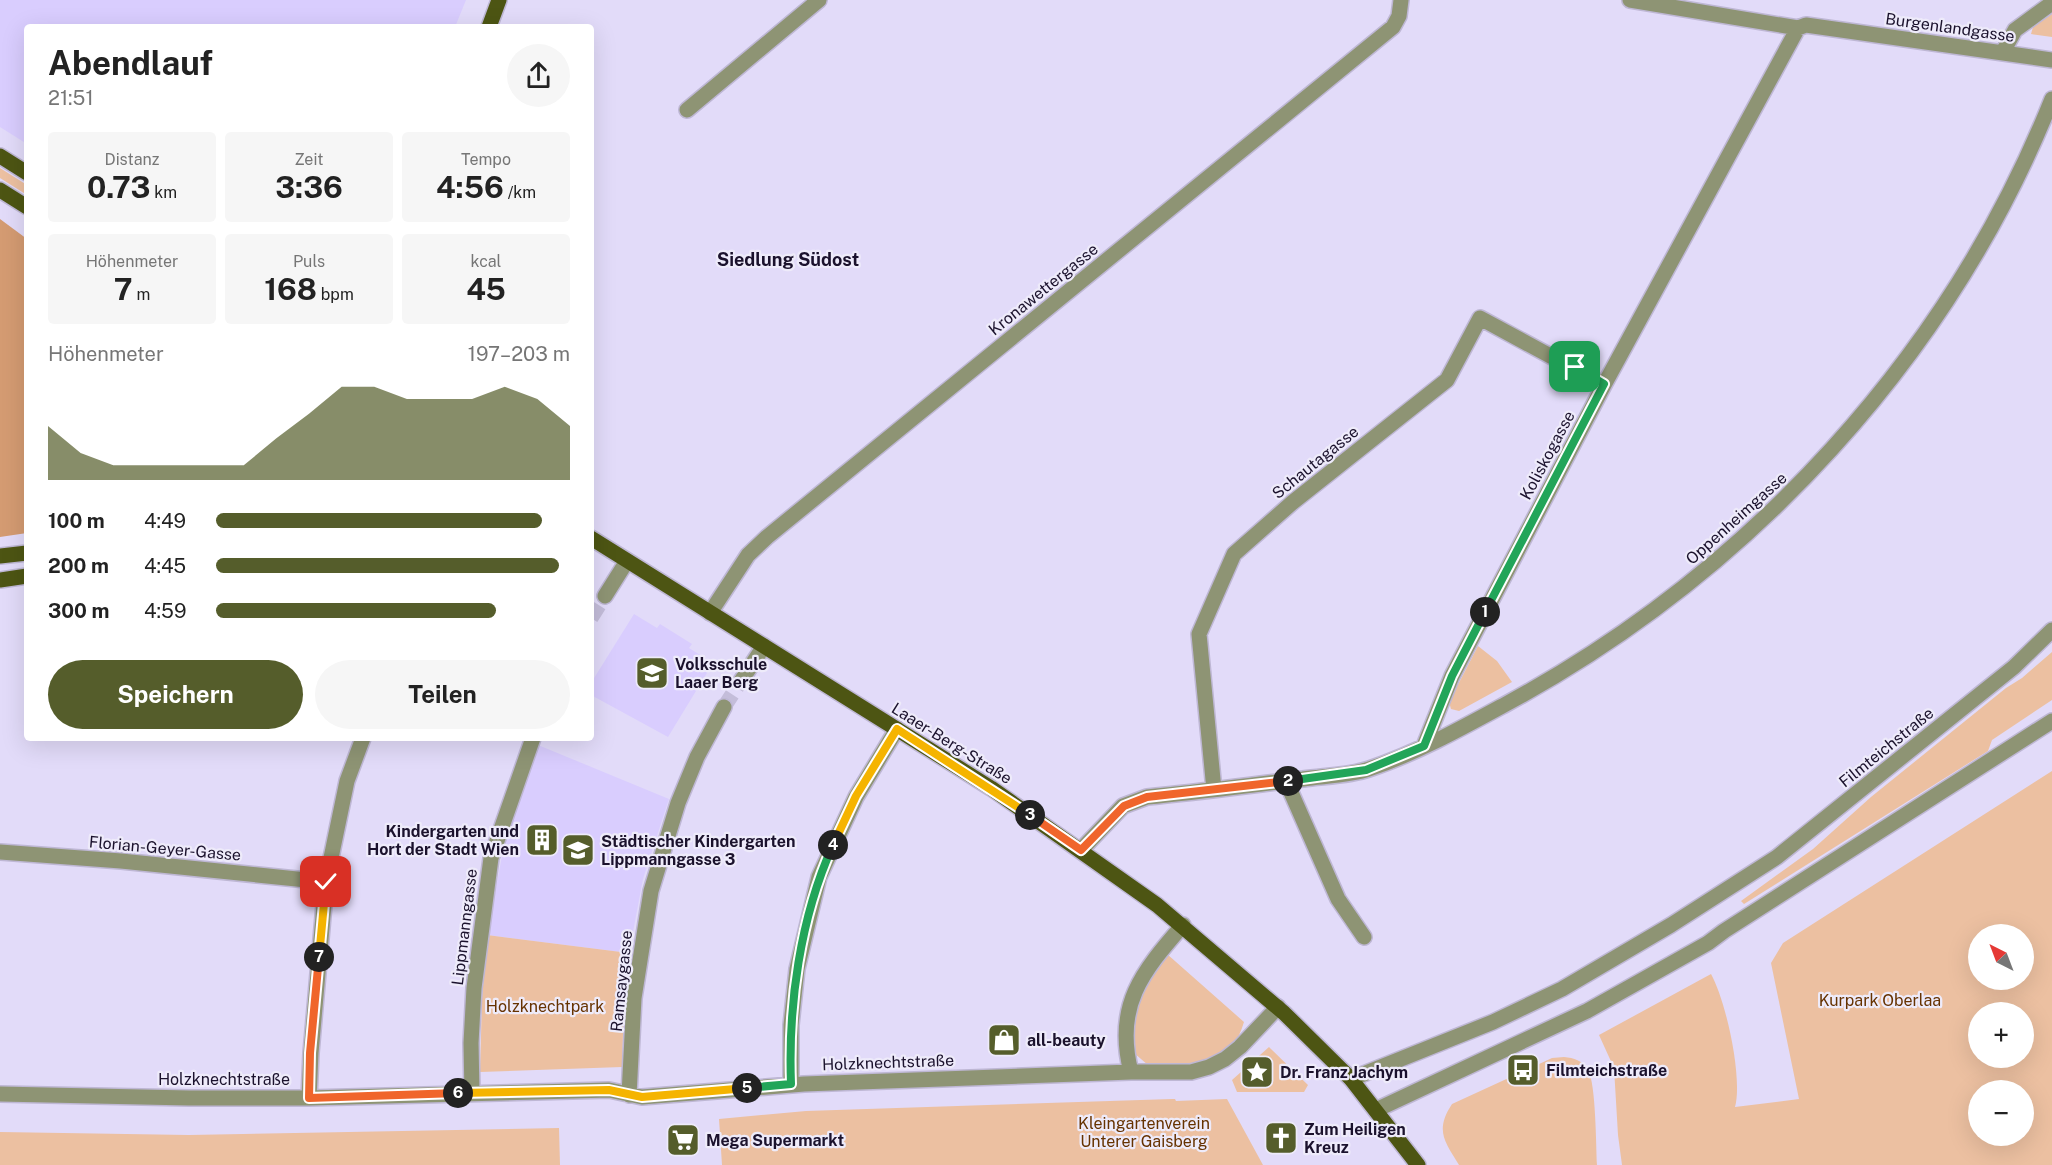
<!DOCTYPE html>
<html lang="de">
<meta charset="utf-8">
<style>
:root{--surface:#fff;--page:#f6f6f6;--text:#222;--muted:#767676;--accent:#555d2b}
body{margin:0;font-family:"Public Sans",sans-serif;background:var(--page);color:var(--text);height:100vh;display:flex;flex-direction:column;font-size:22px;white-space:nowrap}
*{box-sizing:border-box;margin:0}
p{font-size:20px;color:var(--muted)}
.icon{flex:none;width:33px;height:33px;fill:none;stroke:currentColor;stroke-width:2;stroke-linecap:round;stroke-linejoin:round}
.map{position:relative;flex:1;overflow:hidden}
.side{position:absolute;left:24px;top:24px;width:570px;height:717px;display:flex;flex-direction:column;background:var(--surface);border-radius:6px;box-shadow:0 6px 24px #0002}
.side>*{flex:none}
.needle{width:39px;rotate:318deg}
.fabs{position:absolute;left:1968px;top:924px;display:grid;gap:12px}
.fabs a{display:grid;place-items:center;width:66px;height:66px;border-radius:50%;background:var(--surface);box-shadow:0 6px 24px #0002;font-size:30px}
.pin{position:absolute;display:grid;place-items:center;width:51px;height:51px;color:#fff;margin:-26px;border-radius:12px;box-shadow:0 3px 9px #0006}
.km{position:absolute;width:30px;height:30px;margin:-15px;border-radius:50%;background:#222;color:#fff;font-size:16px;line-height:30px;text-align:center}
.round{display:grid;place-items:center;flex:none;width:63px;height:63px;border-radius:32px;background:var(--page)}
.overview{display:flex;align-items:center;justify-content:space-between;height:102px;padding:0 24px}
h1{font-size:33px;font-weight:700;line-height:45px}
.metrics{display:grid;grid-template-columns:repeat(3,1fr);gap:9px;height:102px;padding:6px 24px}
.metrics div{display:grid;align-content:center;border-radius:6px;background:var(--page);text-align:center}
.metrics b{font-size:30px;font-weight:700}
.metrics small{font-size:16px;font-weight:400}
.metrics p{font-size:16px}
.chart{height:168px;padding:12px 24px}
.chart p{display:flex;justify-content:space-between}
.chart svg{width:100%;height:108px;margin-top:6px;fill:var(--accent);opacity:.7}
.action{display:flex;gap:12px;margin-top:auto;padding:12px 24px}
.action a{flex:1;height:69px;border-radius:36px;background:var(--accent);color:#fff;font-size:24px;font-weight:700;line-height:69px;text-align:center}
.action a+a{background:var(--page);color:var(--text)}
ul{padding:0 24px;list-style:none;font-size:20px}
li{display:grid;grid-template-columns:96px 72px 1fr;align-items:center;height:45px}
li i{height:15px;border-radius:8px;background:var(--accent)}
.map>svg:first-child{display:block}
.built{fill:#d9cdfe}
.green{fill:#ecc0a1;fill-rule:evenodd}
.forest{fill:#d49b72}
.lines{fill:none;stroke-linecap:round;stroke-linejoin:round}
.minor-tunnel{stroke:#c4bdda;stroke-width:15;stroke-dasharray:15 8;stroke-linecap:butt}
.minor-casing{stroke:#beb7d4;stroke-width:18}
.major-casing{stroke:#beb7d4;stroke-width:18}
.minor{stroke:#8e9474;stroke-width:15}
.major{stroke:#4d5513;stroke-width:15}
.split-1-casing{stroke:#fff;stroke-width:12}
.split-2-casing{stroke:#fff;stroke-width:12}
.split-3-casing{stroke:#fff;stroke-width:12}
.split-4-casing{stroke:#fff;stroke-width:12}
.split-5-casing{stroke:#fff;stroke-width:12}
.split-6-casing{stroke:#fff;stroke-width:12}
.split-7-casing{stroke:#fff;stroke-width:12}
.split-8-casing{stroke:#fff;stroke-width:12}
.split-1{stroke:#22a559;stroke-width:8}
.split-2{stroke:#22a559;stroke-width:8}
.split-3{stroke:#f0652b;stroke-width:8}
.split-4{stroke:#f5b400;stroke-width:8}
.split-5{stroke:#22a559;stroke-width:8}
.split-6{stroke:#f5b400;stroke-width:8}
.split-7{stroke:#f0652b;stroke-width:8}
.split-8{stroke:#f5b400;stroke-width:8}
.labels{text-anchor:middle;stroke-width:4.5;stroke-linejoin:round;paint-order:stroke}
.street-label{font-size:16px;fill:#1b122d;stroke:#eeebfa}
.poi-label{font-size:16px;font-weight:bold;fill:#1b122d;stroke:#eeebfa;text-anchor:start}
.park-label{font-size:16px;fill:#663200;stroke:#eeebfa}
.neighbourhood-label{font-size:18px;font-weight:bold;fill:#1b122d;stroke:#eeebfa}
</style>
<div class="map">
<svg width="2052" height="1165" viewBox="0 0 2052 1165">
<rect width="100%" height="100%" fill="#e2dbf9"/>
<path class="built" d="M 0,0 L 466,0 L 455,27 L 27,27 L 27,144 L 0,127 Z
M 634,614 L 657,628 L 660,624 L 692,644 L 689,648 L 713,663 L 668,737 L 591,695 L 591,683 Z
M 538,745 L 669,799 L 643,879 L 629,953 L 487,935 L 502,856 L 514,813 Z"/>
<path class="green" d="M 2052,14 L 2052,37 L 2031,34 L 2033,27 Z
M 0,168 L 27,185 L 27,195 L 0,178 Z
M 1478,646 L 1497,661 L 1512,682 L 1459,711 L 1451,709 L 1449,702 Z
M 2052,652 L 2052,700 L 1992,740 L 1988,751 L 1744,904 L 1741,901 L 1813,849 L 1871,797 L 2006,688 L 2022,678 Z
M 2052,771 L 2052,1165 L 1622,1165 L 1618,1135 L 1614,1068 L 1599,1035 L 1711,974 C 1726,1001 1743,1078 1735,1107 L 1799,1099 L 1771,963 L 1783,943 ZM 1978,934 L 2024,934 L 2024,980 L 1978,980 ZM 1978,1012 L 2024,1012 L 2024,1058 L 1978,1058 ZM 1978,1090 L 2024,1090 L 2024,1136 L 1978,1136 Z
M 487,935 L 629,953 L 624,1002 L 622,1067 L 480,1072 L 482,999 Z
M 1167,954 L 1244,1022 C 1231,1069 1187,1065 1148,1065 L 1134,1053 L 1132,1044 L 1134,1017 L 1140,994 Z
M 1269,1047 L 1308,1085 L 1304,1092 L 1237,1092 L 1232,1080 Z
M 1564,1057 C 1574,1058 1582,1060 1588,1070 C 1596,1083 1596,1146 1597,1165 L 1459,1165 C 1444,1141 1435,1130 1452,1104 L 1552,1058 Z
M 1172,1099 L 1175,1099 L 1176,1101 L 1227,1099 L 1263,1165 L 722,1165 L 719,1119 L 806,1111 Z
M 559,1128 L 560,1165 L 0,1165 L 0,1132 L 189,1135 Z"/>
<path class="forest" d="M 0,219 L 27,239 L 27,533 L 0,537 Z"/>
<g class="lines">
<path class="minor-tunnel" d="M 591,618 L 605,596
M 724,707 L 741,681"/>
<g class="minor-casing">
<path id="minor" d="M 1630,0 L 1798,28 L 1806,25 L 2052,60
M 2003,52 L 2015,30 L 2052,3
M 687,110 L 819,0
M 605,596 L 627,561
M 710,613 L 748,555 L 767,537 L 1393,27 L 1399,16 L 1401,0
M 741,681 L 764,646
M 1424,746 L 1452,676 L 1604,385 L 1798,28
M 1286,781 L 1338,899 L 1364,937
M 1214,790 L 1199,634 L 1234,554 L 1293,502 L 1447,380 L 1480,318 L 1604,385
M 1081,850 L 1123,806 L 1147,797 C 1199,792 1251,785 1303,779 C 1324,776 1349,776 1369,769 C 1417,753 1462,728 1506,704 C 1750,572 1949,357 2052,99
M 0,852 L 121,861 L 326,882
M 1131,1072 C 1114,1006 1142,972 1183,925
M 1351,1079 L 1493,1022 L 1562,989 L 1671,925 L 1777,857 L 2014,667 L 2052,630
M 791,1084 L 791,1025 L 797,969 L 819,877 L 856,797 L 897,729
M 472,1093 L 471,1043 L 474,988 L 491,858 L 533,738
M 0,1094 L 189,1098 L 309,1098 L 609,1090 L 642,1097 L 804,1084 L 1131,1072 L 1191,1072 L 1209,1067 L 1225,1059 L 1240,1047 L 1278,1007
M 629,1095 L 634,998 L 651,891 L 678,803 L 697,757 L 724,707
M 309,1098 L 311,1053 L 326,882 L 347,781 L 363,738
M 1376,1110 L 1587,1011 L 1708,943 L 1724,931 L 2052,721"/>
</g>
<g class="major-casing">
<path id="major" d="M 489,27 L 499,0
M 0,156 L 27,173
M 0,190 L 27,207
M 591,538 L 991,788 L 1157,905 L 1284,1013 L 1351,1079 L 1418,1165
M 0,556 L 27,553
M 0,580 L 27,576"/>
</g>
<use href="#minor" class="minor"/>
<use href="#major" class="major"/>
</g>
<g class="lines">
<g class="split-1-casing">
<path id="split-1" d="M 1485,612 L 1604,384 L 1575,367"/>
</g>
<g class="split-2-casing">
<path id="split-2" d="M 1288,781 L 1366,770 L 1424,746 L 1452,676 L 1485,612"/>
</g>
<g class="split-3-casing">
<path id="split-3" d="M 1030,815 L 1081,850 L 1124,806 L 1147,797 L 1288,781"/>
</g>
<g class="split-4-casing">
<path id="split-4" d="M 833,845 L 856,796 L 897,729 L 1030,815"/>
</g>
<g class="split-5-casing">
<path id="split-5" d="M 747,1088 L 791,1084 C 788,1005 800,918 833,845"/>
</g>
<g class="split-6-casing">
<path id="split-6" d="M 458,1093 L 609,1090 L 642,1097 L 747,1088"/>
</g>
<g class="split-7-casing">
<path id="split-7" d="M 319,957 L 310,1053 L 309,1098 L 458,1093"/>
</g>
<g class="split-8-casing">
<path id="split-8" d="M 319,957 L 326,882"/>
</g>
<use href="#split-1" class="split-1"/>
<use href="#split-2" class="split-2"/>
<use href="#split-3" class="split-3"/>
<use href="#split-4" class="split-4"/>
<use href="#split-5" class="split-5"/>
<use href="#split-6" class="split-6"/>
<use href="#split-7" class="split-7"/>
<use href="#split-8" class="split-8"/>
</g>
<defs>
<g id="school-square" transform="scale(1.725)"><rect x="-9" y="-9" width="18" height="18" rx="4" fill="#555d2b" stroke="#eeebfa"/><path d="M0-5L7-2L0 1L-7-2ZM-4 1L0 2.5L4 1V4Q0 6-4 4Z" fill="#fff"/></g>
<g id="building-square" transform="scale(1.725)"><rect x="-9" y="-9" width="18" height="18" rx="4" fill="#555d2b" stroke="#eeebfa"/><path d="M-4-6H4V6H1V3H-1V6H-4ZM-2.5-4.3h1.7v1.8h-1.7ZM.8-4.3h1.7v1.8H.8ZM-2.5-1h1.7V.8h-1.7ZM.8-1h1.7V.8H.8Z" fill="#fff"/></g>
<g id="shop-square" transform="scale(1.725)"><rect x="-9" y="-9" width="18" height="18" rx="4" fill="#555d2b" stroke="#eeebfa"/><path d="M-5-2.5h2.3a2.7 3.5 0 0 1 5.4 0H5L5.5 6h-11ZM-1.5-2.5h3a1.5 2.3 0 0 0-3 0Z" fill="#fff"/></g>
<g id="bus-square" transform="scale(1.725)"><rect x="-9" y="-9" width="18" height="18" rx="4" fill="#555d2b" stroke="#eeebfa"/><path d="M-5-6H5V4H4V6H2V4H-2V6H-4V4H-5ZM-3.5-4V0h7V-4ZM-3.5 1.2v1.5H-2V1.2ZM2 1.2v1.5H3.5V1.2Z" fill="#fff"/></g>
<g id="sight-square" transform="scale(1.725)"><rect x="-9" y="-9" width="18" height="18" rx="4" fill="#555d2b" stroke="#eeebfa"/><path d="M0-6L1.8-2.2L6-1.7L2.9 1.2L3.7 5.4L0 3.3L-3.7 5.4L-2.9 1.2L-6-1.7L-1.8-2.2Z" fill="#fff"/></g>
<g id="church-square" transform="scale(1.725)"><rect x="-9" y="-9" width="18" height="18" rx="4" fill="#555d2b" stroke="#eeebfa"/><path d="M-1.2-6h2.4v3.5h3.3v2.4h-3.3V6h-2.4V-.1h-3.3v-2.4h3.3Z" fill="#fff"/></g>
<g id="supermarket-square" transform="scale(1.725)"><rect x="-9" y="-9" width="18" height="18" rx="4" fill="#555d2b" stroke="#eeebfa"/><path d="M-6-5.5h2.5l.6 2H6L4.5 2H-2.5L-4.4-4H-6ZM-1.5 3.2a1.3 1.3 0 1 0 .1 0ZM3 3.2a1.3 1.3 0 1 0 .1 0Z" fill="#fff"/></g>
</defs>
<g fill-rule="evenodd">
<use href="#school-square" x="652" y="673"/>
<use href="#building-square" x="542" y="840"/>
<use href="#school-square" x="578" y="850"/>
<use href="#shop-square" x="1004" y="1040"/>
<use href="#bus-square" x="1523" y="1070"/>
<use href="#sight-square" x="1257" y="1072"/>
<use href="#church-square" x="1281" y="1138"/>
<use href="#supermarket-square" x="683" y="1140"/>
</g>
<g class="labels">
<g class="street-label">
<text transform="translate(1950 27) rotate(8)" y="6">Burgenlandgasse</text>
<text transform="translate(1043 289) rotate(-39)" y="6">Kronawettergasse</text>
<text transform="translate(1547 455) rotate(-62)" y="6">Koliskogasse</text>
<text transform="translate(1315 462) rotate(-39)" y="6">Schautagasse</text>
<text transform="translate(1736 518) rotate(-42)" y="6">Oppenheimgasse</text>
<text transform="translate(952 743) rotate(32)" y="6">Laaer-Berg-Straße</text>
<text transform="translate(1886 747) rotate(-39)" y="6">Filmteichstraße</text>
<text transform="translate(165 848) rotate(5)" y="6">Florian-Geyer-Gasse</text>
<text transform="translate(464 927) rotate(-83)" y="6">Lippmanngasse</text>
<text transform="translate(621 981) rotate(-84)" y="6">Ramsaygasse</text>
<text transform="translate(888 1062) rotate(-2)" y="6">Holzknechtstraße</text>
<text x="224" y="1085">Holzknechtstraße</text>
</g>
<g class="poi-label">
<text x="675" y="670">Volksschule<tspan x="675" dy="18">Laaer Berg</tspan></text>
<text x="519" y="837" text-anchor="end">Kindergarten und<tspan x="519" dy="18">Hort der Stadt Wien</tspan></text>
<text x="601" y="847">Städtischer Kindergarten<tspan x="601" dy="18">Lippmanngasse 3</tspan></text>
<text x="1027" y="1046">all-beauty</text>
<text x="1546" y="1076">Filmteichstraße</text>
<text x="1280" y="1078">Dr. Franz Jachym</text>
<text x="1304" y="1135">Zum Heiligen<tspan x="1304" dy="18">Kreuz</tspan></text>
<text x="706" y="1146">Mega Supermarkt</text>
</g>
<g class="park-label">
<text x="1880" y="1006">Kurpark Oberlaa</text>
<text x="545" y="1012">Holzknechtpark</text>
<text x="1144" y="1129">Kleingartenverein<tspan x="1144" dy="18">Unterer Gaisberg</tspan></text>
</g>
<g class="neighbourhood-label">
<text x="788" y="266">Siedlung Südost</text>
</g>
</g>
</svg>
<div class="fabs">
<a><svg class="needle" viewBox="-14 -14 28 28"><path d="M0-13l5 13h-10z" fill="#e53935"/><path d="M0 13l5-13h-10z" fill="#767676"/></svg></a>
<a>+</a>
<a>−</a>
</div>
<div class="pin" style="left:1575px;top:367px;background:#1e9e55"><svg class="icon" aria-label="arrive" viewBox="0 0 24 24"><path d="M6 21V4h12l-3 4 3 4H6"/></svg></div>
<div class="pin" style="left:326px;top:882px;background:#d93025"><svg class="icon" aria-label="check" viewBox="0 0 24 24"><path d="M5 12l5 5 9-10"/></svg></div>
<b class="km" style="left:1485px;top:612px">1</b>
<b class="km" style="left:1288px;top:781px">2</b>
<b class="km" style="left:1030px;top:815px">3</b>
<b class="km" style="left:833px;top:845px">4</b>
<b class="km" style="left:747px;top:1088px">5</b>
<b class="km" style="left:458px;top:1093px">6</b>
<b class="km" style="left:319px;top:957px">7</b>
<section class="side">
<div class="overview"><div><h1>Abendlauf</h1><p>21:51</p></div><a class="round"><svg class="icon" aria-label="share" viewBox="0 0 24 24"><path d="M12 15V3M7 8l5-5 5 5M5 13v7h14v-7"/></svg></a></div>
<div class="metrics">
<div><p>Distanz</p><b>0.73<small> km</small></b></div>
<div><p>Zeit</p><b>3:36</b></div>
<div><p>Tempo</p><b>4:56<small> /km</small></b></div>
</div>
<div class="metrics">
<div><p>Höhenmeter</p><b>7<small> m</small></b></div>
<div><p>Puls</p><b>168<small> bpm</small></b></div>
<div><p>kcal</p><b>45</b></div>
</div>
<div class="chart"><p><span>Höhenmeter</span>197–203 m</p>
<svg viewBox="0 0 160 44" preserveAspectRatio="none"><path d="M0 44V22L10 33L20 38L30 38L40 38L50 38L60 38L70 27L80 17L90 6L100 6L110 11L120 11L130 11L140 6L150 11L160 22V44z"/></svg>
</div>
<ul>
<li><b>100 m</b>4:49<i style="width:92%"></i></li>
<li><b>200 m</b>4:45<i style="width:97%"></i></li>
<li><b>300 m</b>4:59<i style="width:79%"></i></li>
</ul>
<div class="action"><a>Speichern</a><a>Teilen</a></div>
</section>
</div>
